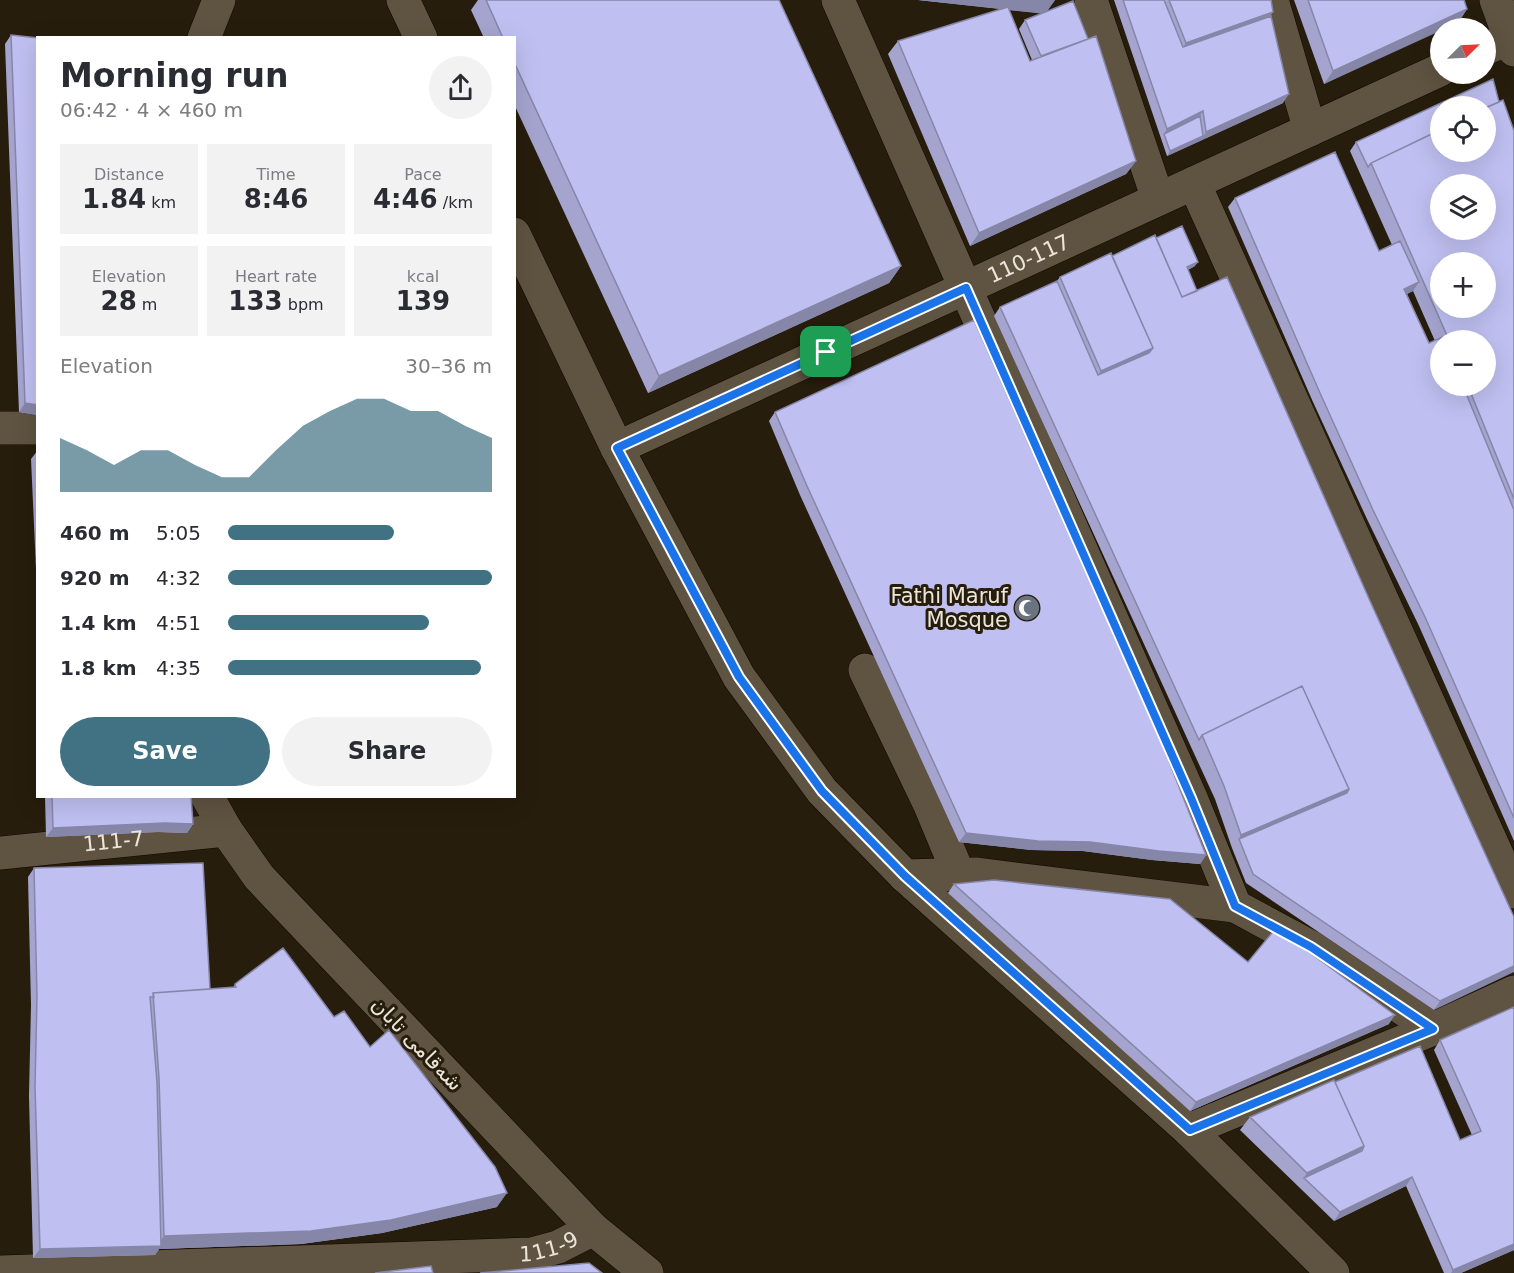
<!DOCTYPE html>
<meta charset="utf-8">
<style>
:root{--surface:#fff;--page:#f2f2f3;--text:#2b2b33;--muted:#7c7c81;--accent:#407283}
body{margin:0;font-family:"DejaVu Sans","Noto Naskh Arabic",sans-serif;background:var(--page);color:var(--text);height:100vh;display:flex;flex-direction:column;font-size:22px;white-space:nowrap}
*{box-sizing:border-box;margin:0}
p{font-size:20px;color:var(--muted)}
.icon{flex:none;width:33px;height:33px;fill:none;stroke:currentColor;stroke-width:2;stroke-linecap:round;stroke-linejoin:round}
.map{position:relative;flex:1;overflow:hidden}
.panel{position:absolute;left:36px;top:36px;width:480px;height:762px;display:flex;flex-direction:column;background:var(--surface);border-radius:0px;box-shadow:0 6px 24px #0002}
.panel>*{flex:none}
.needle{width:39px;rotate:66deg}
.tools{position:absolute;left:1430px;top:18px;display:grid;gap:12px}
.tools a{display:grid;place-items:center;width:66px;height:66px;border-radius:50%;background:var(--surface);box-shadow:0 6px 24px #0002;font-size:30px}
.pin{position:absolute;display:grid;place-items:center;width:51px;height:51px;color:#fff;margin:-26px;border-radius:12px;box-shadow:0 3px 9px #0006}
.round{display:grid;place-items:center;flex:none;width:63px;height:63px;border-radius:32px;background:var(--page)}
.summary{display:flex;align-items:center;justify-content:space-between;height:102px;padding:0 24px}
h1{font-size:33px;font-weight:700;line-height:45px}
.metrics{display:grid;grid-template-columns:repeat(3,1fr);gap:9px;height:102px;padding:6px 24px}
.metrics div{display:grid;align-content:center;border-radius:0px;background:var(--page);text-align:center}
.metrics b{font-size:26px;font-weight:700}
.metrics small{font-size:16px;font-weight:400}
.metrics p{font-size:16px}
.chart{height:168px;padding:12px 24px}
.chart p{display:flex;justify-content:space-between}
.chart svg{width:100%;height:108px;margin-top:6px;fill:var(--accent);opacity:.7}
.cta{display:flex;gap:12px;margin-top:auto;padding:12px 24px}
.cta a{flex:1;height:69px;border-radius:36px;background:var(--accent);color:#fff;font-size:24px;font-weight:700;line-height:69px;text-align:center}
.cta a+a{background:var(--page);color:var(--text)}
ul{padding:0 24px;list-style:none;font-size:20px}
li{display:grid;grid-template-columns:96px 72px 1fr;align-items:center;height:45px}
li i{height:15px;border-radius:8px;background:var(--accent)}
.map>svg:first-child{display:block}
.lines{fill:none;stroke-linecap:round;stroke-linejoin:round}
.street-casing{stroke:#100700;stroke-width:34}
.secondary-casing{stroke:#100700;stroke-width:34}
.street{stroke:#5f5341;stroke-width:33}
.secondary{stroke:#5f5341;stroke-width:33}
.wall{fill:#a4a4cf;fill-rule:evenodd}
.shaded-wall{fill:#8686a9}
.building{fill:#bfbff1;stroke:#8686a9;stroke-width:1.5;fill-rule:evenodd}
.route-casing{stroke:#fff;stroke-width:12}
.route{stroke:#1a73e8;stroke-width:8}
.labels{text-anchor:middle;stroke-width:6;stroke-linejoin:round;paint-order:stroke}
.street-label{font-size:21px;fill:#ece5da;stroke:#271d0c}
.poi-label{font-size:21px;fill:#ece5da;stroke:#271d0c;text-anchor:end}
</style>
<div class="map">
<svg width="1514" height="1273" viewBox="0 0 1514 1273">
<rect width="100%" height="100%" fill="#271d0c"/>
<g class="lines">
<g class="street-casing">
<g id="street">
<path d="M 403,0 L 421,38"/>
<path d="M 838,0 L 1191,798 L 1235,906"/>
<path d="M 1091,0 L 1158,199"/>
<path d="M 1272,0 L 1310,130"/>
<path d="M 204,38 L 219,0"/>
<path d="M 1485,49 L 1510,38"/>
<path d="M 1194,183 L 1514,892"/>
<path d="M 514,234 L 617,448 L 739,677 L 822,791 L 905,876 L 1189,1130 L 1333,1273"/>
<path d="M 0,428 L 38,428"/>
<path id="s1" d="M 617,448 L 1440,70"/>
<path d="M 865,670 L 929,803 L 959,875"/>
<path d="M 207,796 L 226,830 L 259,877 L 593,1229 L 647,1273"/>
<path id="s2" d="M 0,853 L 226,830"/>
<path d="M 905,876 L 975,874 L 1235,906 L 1311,947 L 1433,1029"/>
<path d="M 1189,1130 L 1433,1029 L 1514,992"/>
<path id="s3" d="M 0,1272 L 532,1254 L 558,1247 L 593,1229"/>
</g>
</g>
<g class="secondary-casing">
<path id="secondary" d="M 1496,0 L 1514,50"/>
</g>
<use href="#street" class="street"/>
<use href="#secondary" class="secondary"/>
</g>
<path class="wall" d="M 478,0 L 779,0 L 901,266 L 889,283 L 648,393 L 514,104 L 514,38 L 484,38 L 471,10 Z
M 918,0 L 1055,0 L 1047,11 L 1136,161 L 1126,174 L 970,246 L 888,54 L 898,41 L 1002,9 ZM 1009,10 L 1042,13 L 1025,20 L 1019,29 L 1032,60 L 1030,61 Z
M 1114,0 L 1271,0 L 1271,16 L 1283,103 L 1167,156 Z
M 1294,0 L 1464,0 L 1467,9 L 1458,23 L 1445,28 L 1440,28 L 1324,84 Z
M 11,35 L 38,415 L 19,412 L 5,44 Z
M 1499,102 L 1514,131 L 1514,841 L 1419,626 L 1367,519 L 1313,402 L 1228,207 L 1235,198 L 1379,251 L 1392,245 L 1350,151 L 1356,142 ZM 1413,291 L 1435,341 L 1429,343 L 1407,294 ZM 1440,340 L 1485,340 L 1485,386 L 1440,386 Z
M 1156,238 L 1195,266 L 1188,270 L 1197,291 L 1370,601 L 1514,917 L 1434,1010 L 1246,883 L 1232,848 L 1215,799 L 1192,749 L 994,316 L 1000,307 L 1057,281 L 1060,277 Z
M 775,412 L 1206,855 L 1200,864 L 1152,860 L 1083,851 L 1031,850 L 959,842 L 800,495 L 769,421 Z
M 38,450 L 38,613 L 31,459 Z
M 45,796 L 191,796 L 193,824 L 187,833 L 158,832 L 46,837 Z
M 34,868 L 210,989 L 233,988 L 235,984 L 334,1017 L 370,1047 L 497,1207 L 382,1233 L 301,1244 L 159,1249 L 155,1255 L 33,1258 L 29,1096 L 31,1005 L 28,877 Z
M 954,884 L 1389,1024 L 1190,1111 L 948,893 Z
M 1514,1007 L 1514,1250 L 1461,1273 L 1444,1273 L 1406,1186 L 1334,1221 L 1240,1130 L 1250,1117 L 1335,1082 L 1460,1140 L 1472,1135 L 1434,1050 L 1440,1040 Z"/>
<path class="shaded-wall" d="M 918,0 L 1055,0 L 1045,14 Z
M 1467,9 L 1458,23 L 1445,28 L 1440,28 L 1440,31 L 1324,84 L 1333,71 Z
M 1273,12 L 1264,25 L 1177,56 L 1186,43 Z
M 1289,94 L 1283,103 L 1200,141 L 1206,132 Z
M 1203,111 L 1197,120 L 1164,134 L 1167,129 Z
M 1203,136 L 1200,141 L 1167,156 L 1170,151 Z
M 1136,161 L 1126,174 L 970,246 L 979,233 Z
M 1198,262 L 1195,266 L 1184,272 L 1187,267 Z
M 901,266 L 889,283 L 648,393 L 659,376 Z
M 1419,282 L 1413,291 L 1398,298 L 1404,289 Z
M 1153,348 L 1143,361 L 1091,384 L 1101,371 Z
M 25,403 L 38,405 L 38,415 L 19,412 Z
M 1349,789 L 1340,802 L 1239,839 L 1241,835 Z
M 165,823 L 193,824 L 187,833 L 158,832 L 46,837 L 53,828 Z
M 966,833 L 1090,842 L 1206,855 L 1200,864 L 1152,860 L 1083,851 L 1031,850 L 959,842 Z
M 1514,966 L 1514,972 L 1434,1010 L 1440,1001 Z
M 1395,1015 L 1389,1024 L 1190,1111 L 1196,1102 Z
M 1364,1146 L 1355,1160 L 1304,1178 L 1307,1173 Z
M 1412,1177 L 1406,1186 L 1334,1221 L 1340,1212 Z
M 507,1193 L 497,1207 L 382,1233 L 301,1244 L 159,1249 L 155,1255 L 33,1258 L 40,1249 L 157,1246 L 164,1236 Z
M 1514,1244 L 1514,1250 L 1461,1273 L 1451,1273 L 1453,1270 Z"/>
<path class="building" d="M 486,0 L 779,0 L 901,266 L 659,376 L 514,62 L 514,38 L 503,38 Z
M 1123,0 L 1164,0 L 1183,47 L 1271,16 L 1289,94 L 1206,132 L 1203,111 L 1167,129 Z
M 1169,0 L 1271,0 L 1273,12 L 1186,43 Z
M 1308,0 L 1464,0 L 1467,9 L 1333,71 Z
M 1073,1 L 1088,39 L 1041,56 L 1025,20 Z
M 1008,7 L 1030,61 L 1096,36 L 1136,161 L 979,233 L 898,41 Z
M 11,35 L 38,38 L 38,405 L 25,403 Z
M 1493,79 L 1499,102 L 1485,108 L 1485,106 L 1440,106 L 1440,130 L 1371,163 L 1368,167 L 1356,142 Z
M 1503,100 L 1514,131 L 1514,499 L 1468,386 L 1485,386 L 1485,340 L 1449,340 L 1371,163 L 1440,130 L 1440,152 L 1485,152 L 1485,108 ZM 1440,184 L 1485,184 L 1485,230 L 1440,230 ZM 1440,262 L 1485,262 L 1485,308 L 1440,308 Z
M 1200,116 L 1203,136 L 1170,151 L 1164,134 Z
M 1335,152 L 1379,251 L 1400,241 L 1419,282 L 1404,289 L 1429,343 L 1443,337 L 1445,340 L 1440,340 L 1440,386 L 1463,386 L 1514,510 L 1514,818 L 1425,617 L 1373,510 L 1320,393 L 1235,198 Z
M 1182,226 L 1198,262 L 1187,267 L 1197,291 L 1182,297 L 1156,238 Z
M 1155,235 L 1182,297 L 1227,277 L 1370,601 L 1514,917 L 1514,966 L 1440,1001 L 1253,874 L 1239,839 L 1347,793 L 1349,789 L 1302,686 L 1202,735 L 1199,740 L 1000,307 L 1057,281 L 1098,375 L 1149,353 L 1153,348 L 1112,256 Z
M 1111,253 L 1153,348 L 1101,371 L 1060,277 Z
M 974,320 L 1166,754 L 1206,855 L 1159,851 L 1090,842 L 1038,841 L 966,833 L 807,486 L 775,412 Z
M 1302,686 L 1349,789 L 1241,835 L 1224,786 L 1202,735 Z
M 52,796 L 191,796 L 193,824 L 165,823 L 53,828 Z
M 203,863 L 210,989 L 153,993 L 154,997 L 150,997 L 157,1082 L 161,1246 L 40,1249 L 35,1087 L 37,996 L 34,868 Z
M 994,880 L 1170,899 L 1248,962 L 1276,928 L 1395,1015 L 1196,1102 L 954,884 Z
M 283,948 L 334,1017 L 344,1011 L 370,1047 L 389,1030 L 495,1167 L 507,1193 L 391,1220 L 311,1231 L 164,1236 L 159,1078 L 153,993 L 236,987 L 235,984 Z
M 1514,1007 L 1514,1244 L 1453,1270 L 1412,1177 L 1340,1212 L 1304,1178 L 1362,1151 L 1364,1146 L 1335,1082 L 1420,1046 L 1460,1140 L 1481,1131 L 1440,1040 Z
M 1334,1080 L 1364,1146 L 1307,1173 L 1250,1117 Z
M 589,1263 L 602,1273 L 480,1273 Z
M 431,1266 L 433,1273 L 375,1273 Z"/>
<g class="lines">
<g class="route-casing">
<path id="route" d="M 966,288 L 1191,798 L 1235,906 L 1311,947 L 1433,1029 L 1190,1130 L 905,876 L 822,791 L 739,677 L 617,448 Z"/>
</g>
<use href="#route" class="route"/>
</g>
<defs>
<g id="mosque-disc" transform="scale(1.35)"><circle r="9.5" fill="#6b7280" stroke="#271d0c"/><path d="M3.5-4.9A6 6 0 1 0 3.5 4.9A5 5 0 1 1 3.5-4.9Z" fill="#fff"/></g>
</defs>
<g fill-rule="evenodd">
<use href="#mosque-disc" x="1027" y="608"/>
</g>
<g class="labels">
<g class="street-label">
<text dy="7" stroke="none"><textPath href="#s1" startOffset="453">110-117</textPath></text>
<text dy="7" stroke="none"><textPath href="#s2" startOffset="114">111-7</textPath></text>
<text transform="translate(417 1044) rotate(46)" y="7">شەقامی تابان</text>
<text dy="7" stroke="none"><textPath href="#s3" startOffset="550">111-9</textPath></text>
</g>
<g class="poi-label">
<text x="1008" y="603">Fathi Maruf<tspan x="1008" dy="24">Mosque</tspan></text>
</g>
</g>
</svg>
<div class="tools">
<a><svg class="needle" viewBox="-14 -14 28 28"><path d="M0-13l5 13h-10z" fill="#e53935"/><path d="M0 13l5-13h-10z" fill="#7c7c81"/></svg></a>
<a><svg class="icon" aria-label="locate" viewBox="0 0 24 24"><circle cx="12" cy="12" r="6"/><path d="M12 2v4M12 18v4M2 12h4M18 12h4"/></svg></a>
<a><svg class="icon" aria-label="layers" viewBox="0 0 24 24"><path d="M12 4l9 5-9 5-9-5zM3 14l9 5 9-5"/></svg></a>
<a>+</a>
<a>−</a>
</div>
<div class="pin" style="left:826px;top:352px;background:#1e9e55"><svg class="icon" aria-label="arrive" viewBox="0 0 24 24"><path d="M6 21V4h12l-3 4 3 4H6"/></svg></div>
<section class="panel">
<div class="summary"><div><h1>Morning run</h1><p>06:42 · 4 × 460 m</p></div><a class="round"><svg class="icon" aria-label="share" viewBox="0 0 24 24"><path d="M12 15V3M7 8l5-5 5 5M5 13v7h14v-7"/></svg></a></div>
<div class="metrics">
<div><p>Distance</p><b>1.84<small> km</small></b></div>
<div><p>Time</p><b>8:46</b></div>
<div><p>Pace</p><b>4:46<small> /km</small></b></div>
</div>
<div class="metrics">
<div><p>Elevation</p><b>28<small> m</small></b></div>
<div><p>Heart rate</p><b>133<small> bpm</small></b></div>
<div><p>kcal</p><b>139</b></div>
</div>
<div class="chart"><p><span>Elevation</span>30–36 m</p>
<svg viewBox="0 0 160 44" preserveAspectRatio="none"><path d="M0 44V22L10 27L20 33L30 27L40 27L50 33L60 38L70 38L80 27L90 17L100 11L110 6L120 6L130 11L140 11L150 17L160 22V44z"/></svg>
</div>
<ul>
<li><b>460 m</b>5:05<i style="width:63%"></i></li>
<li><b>920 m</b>4:32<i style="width:100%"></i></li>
<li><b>1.4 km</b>4:51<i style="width:76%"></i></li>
<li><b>1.8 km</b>4:35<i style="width:96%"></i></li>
</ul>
<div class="cta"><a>Save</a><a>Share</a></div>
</section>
</div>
